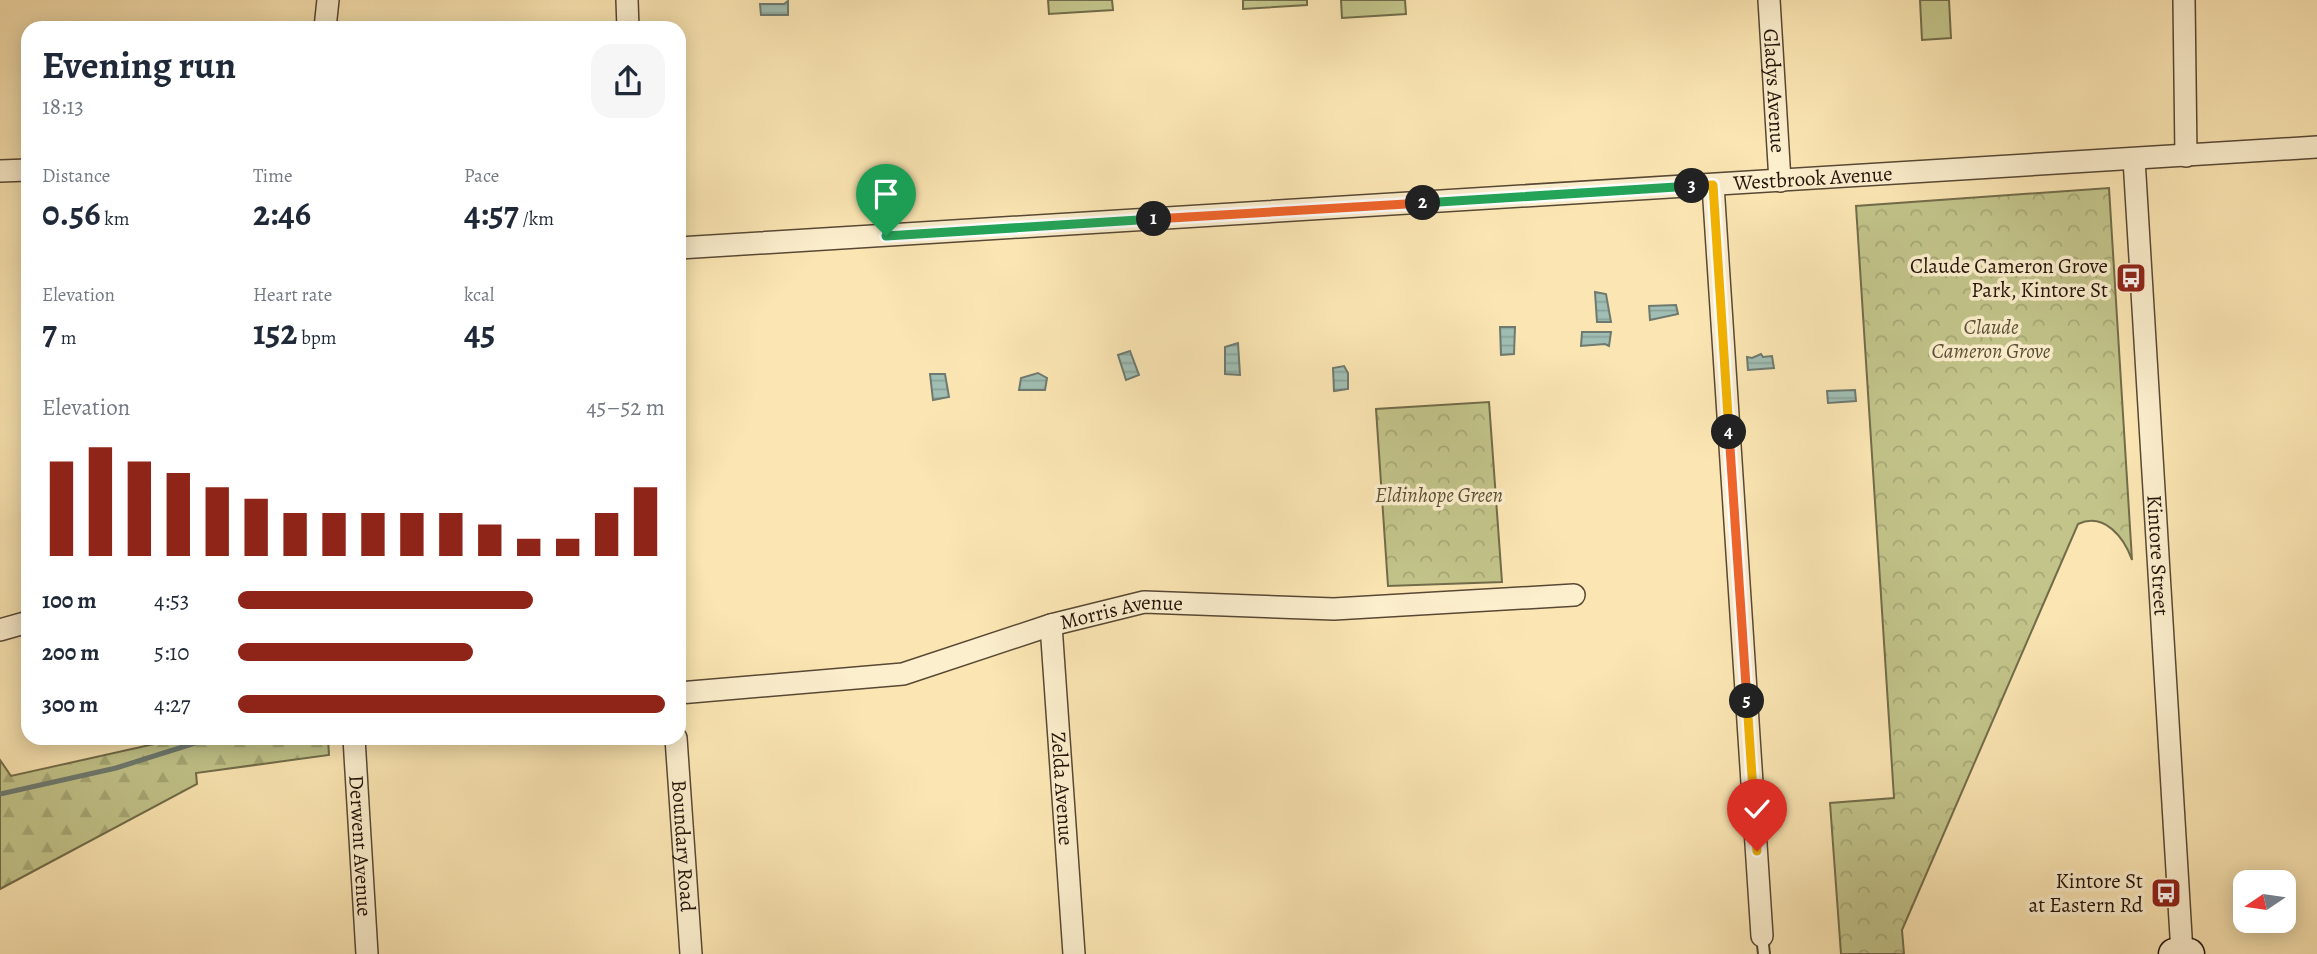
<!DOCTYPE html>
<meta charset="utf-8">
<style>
:root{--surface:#fff;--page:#f6f6f7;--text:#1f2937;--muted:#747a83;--accent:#8f2418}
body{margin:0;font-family:Alegreya,serif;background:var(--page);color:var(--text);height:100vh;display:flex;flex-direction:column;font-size:26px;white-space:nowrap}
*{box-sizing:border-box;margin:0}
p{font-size:23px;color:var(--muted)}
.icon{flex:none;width:38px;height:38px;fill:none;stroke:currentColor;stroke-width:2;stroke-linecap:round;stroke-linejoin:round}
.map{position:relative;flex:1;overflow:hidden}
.drawer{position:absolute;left:21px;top:21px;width:665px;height:724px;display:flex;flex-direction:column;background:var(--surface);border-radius:21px;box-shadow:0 4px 18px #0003}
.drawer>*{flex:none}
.needle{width:46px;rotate:257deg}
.fabs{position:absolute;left:2233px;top:870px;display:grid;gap:14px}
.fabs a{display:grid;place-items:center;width:63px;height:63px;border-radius:14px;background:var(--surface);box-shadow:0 4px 18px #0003;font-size:35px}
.pin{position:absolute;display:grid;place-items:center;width:60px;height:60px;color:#fff;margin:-72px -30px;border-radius:50% 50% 50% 0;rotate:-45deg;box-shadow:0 0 7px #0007}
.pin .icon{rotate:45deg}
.km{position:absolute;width:35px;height:35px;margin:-18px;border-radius:50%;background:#222;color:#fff;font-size:19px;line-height:35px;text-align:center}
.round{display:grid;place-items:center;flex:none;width:74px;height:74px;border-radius:21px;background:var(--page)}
.headline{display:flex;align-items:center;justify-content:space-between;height:119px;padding:0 21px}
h1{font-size:38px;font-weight:600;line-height:52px}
.figures{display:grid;grid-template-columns:repeat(3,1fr);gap:10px;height:119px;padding:7px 21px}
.figures div{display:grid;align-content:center}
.figures b{font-size:35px;font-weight:600}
.figures small{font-size:19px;font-weight:400}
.figures p{font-size:19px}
.chart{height:196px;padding:14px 21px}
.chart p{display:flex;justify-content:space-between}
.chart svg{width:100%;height:126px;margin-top:7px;stroke:var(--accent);stroke-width:6}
ul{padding:0 21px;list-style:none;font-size:23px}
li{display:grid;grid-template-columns:112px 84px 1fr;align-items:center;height:52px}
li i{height:18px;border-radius:9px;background:var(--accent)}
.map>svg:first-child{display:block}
.forest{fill:url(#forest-firs);stroke:#726c4a;stroke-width:2}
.park{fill:url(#park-crowns);stroke:#726c4a;stroke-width:2}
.pitch{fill:#c2c48a;stroke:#726c4a;stroke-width:2}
.water{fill:url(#water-rules);stroke:#6e7a70;stroke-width:2}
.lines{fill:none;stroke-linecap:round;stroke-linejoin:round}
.stream{stroke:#6e7a70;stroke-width:5}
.service-casing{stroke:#584834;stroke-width:14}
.minor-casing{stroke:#584834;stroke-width:24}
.secondary-casing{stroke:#221309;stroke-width:33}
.service{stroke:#fcefce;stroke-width:10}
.minor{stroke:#fcefce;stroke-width:21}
.secondary{stroke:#fcefce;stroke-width:30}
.split-1-casing{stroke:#fff;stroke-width:14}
.split-2-casing{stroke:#fff;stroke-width:14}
.split-3-casing{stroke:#fff;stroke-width:14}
.split-4-casing{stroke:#fff;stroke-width:14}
.split-5-casing{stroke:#fff;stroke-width:14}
.split-6-casing{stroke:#fff;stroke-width:14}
.split-1{stroke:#22a559;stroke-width:9}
.split-2{stroke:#f0652b;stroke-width:9}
.split-3{stroke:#22a559;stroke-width:9}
.split-4{stroke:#f5b400;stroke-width:9}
.split-5{stroke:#f0652b;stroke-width:9}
.split-6{stroke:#f5b400;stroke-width:9}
.labels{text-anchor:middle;stroke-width:7;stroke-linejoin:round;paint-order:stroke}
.street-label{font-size:21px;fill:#221309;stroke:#fcefce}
.poi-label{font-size:21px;fill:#221309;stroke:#fcefce;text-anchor:end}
.park-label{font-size:21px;font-style:italic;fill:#5a5136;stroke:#fcefce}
</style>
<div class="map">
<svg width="2317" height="954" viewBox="0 0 2317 954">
<defs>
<pattern id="forest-firs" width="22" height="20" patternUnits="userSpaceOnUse" patternTransform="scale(1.75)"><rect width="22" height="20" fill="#c2c48a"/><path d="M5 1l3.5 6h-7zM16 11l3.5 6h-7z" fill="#a6a876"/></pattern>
<pattern id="park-crowns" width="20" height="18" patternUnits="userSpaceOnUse" patternTransform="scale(1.75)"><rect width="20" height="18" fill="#c2c48a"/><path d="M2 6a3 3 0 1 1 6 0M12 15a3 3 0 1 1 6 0" fill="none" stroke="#a6a876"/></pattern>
<pattern id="water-rules" width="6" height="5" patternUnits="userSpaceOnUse" patternTransform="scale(1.75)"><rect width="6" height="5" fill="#a0beb4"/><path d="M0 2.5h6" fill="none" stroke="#8aa299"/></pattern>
</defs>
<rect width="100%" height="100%" fill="#fbe6b3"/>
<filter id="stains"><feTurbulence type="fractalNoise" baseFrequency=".00286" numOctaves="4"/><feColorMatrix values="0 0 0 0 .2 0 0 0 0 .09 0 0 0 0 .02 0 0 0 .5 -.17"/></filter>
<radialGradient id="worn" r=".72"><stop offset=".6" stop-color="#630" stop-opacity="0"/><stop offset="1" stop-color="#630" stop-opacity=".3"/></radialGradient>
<path class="forest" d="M 181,738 L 328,739 L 329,755 L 196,773 L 197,784 L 0,889 L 0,760 L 11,776 Z"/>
<path class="park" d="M 2109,188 L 2132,560 C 2124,537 2104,512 2078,524 L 1902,930 L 1904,954 L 1841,954 L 1830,803 L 1894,798 L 1856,206 Z
M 1489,402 L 1502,582 L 1388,586 L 1376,409 Z"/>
<path class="pitch" d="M 1048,0 L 1112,0 L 1113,10 L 1049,14 Z
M 1243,0 L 1307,0 L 1307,5 L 1243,9 Z
M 1341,0 L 1405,0 L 1406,14 L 1342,18 Z
M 1920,0 L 1949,0 L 1951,38 L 1922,40 Z"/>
<path class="water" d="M 788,1 L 788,15 L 761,15 L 760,4 L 784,4 Z
M 1595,292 L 1606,294 L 1611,322 L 1597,322 Z
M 1676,305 L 1678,314 L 1650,320 L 1649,306 Z
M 1500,327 L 1515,327 L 1514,354 L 1501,355 Z
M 1582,332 L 1611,332 L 1609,346 L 1605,344 L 1581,346 Z
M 1238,343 L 1240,375 L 1225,374 L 1225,347 Z
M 1130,351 L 1139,375 L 1126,380 L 1118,355 Z
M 1761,354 L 1763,357 L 1772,356 L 1774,368 L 1748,370 L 1747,357 L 1752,358 Z
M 1344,366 L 1348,373 L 1348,389 L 1334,391 L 1333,368 Z
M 1038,373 L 1047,378 L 1045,390 L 1019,390 L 1021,378 Z
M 930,374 L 945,374 L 949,397 L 933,400 Z
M 1855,390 L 1856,401 L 1828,403 L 1827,391 Z"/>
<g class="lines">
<path class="stream" d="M 0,794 L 116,768 L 211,738"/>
<g class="service-casing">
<path id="service" d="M 1762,936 L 1764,954"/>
</g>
<g class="minor-casing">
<g id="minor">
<path d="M 627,0 L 628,28"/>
<path id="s1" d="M 1769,0 L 1780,181"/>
<path d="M 2184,0 L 2186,156"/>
<path d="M 325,28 L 328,0"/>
<path id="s2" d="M 2134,159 L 2182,953"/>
<path d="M 0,171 L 28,170"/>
<path d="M 1713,185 L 1762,936"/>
<path id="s3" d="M 679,248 L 2317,147"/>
<path id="s4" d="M 1051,625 L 1074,954"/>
<path d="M 0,630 L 28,622"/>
<path id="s5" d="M 679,693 L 903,674 L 1051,625 L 1144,602 L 1334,609 L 1574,595"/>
<path id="s6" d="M 354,738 L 367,954"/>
<path id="s7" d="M 676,738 L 691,954"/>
</g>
</g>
<g class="secondary-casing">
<path id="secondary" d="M 2174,954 L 2189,954"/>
</g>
<use href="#service" class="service"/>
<use href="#minor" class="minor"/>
<use href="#secondary" class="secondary"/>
</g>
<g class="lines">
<g class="split-1-casing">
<path id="split-1" d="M 886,236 L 1154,219"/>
</g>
<g class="split-2-casing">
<path id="split-2" d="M 1154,219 L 1423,203"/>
</g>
<g class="split-3-casing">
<path id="split-3" d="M 1423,203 L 1692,186"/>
</g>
<g class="split-4-casing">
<path id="split-4" d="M 1692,186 L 1713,185 L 1729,432"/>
</g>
<g class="split-5-casing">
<path id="split-5" d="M 1729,432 L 1747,701"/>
</g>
<g class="split-6-casing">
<path id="split-6" d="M 1747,701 L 1757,851"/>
</g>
<use href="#split-1" class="split-1"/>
<use href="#split-2" class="split-2"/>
<use href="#split-3" class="split-3"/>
<use href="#split-4" class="split-4"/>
<use href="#split-5" class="split-5"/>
<use href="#split-6" class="split-6"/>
</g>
<defs>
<g id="bus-square" transform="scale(1.575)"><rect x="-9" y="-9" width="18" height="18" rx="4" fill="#8f2418" stroke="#fcefce"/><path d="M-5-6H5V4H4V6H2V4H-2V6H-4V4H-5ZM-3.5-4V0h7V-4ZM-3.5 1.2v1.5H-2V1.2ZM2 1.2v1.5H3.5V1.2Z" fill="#fff"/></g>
</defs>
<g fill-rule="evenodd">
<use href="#bus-square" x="2131" y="278"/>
<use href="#bus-square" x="2166" y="893"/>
</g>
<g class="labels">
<g class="street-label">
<text dy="7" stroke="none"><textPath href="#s1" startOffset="91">Gladys Avenue</textPath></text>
<text dy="7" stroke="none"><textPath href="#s3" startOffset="1136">Westbrook Avenue</textPath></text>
<text dy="7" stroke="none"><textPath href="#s2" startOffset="397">Kintore Street</textPath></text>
<text dy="7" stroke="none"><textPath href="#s5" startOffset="453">Morris Avenue</textPath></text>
<text dy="7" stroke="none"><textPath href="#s4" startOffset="164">Zelda Avenue</textPath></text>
<text dy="7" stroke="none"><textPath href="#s6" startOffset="108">Derwent Avenue</textPath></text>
<text dy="7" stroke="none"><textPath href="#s7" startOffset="108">Boundary Road</textPath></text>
</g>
<g class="poi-label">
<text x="2108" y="273">Claude Cameron Grove<tspan x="2108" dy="24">Park, Kintore St</tspan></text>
<text x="2143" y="888">Kintore St<tspan x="2143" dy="24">at Eastern Rd</tspan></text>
</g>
<g class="park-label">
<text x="1991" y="334">Claude<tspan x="1991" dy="24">Cameron Grove</tspan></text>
<text x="1439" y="502">Eldinhope Green</text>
</g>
</g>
<rect width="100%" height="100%" filter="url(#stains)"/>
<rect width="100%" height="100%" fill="url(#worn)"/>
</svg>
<div class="fabs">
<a><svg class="needle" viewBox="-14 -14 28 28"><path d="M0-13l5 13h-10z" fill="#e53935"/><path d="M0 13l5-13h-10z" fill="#747a83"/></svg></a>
</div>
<div class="pin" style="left:886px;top:236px;background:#1e9e55"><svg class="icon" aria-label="arrive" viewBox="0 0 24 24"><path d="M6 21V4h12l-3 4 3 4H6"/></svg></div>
<div class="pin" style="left:1757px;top:851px;background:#d93025"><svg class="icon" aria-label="check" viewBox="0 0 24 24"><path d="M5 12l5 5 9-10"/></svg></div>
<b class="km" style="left:1154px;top:219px">1</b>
<b class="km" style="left:1423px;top:203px">2</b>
<b class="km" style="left:1692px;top:186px">3</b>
<b class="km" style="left:1729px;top:432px">4</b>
<b class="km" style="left:1747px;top:701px">5</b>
<section class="drawer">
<div class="headline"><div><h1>Evening run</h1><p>18:13</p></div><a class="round"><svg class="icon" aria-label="share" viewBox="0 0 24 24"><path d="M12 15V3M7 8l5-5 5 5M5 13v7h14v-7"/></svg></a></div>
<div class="figures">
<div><p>Distance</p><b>0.56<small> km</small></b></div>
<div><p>Time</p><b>2:46</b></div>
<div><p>Pace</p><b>4:57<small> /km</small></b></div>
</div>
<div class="figures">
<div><p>Elevation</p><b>7<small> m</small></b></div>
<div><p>Heart rate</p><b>152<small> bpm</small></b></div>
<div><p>kcal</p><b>45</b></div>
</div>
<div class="chart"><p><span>Elevation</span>45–52 m</p>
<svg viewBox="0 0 160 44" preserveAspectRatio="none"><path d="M5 44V11M15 44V6M25 44V11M35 44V15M45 44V20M55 44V24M65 44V29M75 44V29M85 44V29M95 44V29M105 44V29M115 44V33M125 44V38M135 44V38M145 44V29M155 44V20"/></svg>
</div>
<ul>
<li><b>100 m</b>4:53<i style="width:69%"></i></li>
<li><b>200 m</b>5:10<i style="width:55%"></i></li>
<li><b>300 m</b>4:27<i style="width:100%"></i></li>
</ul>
</section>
</div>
